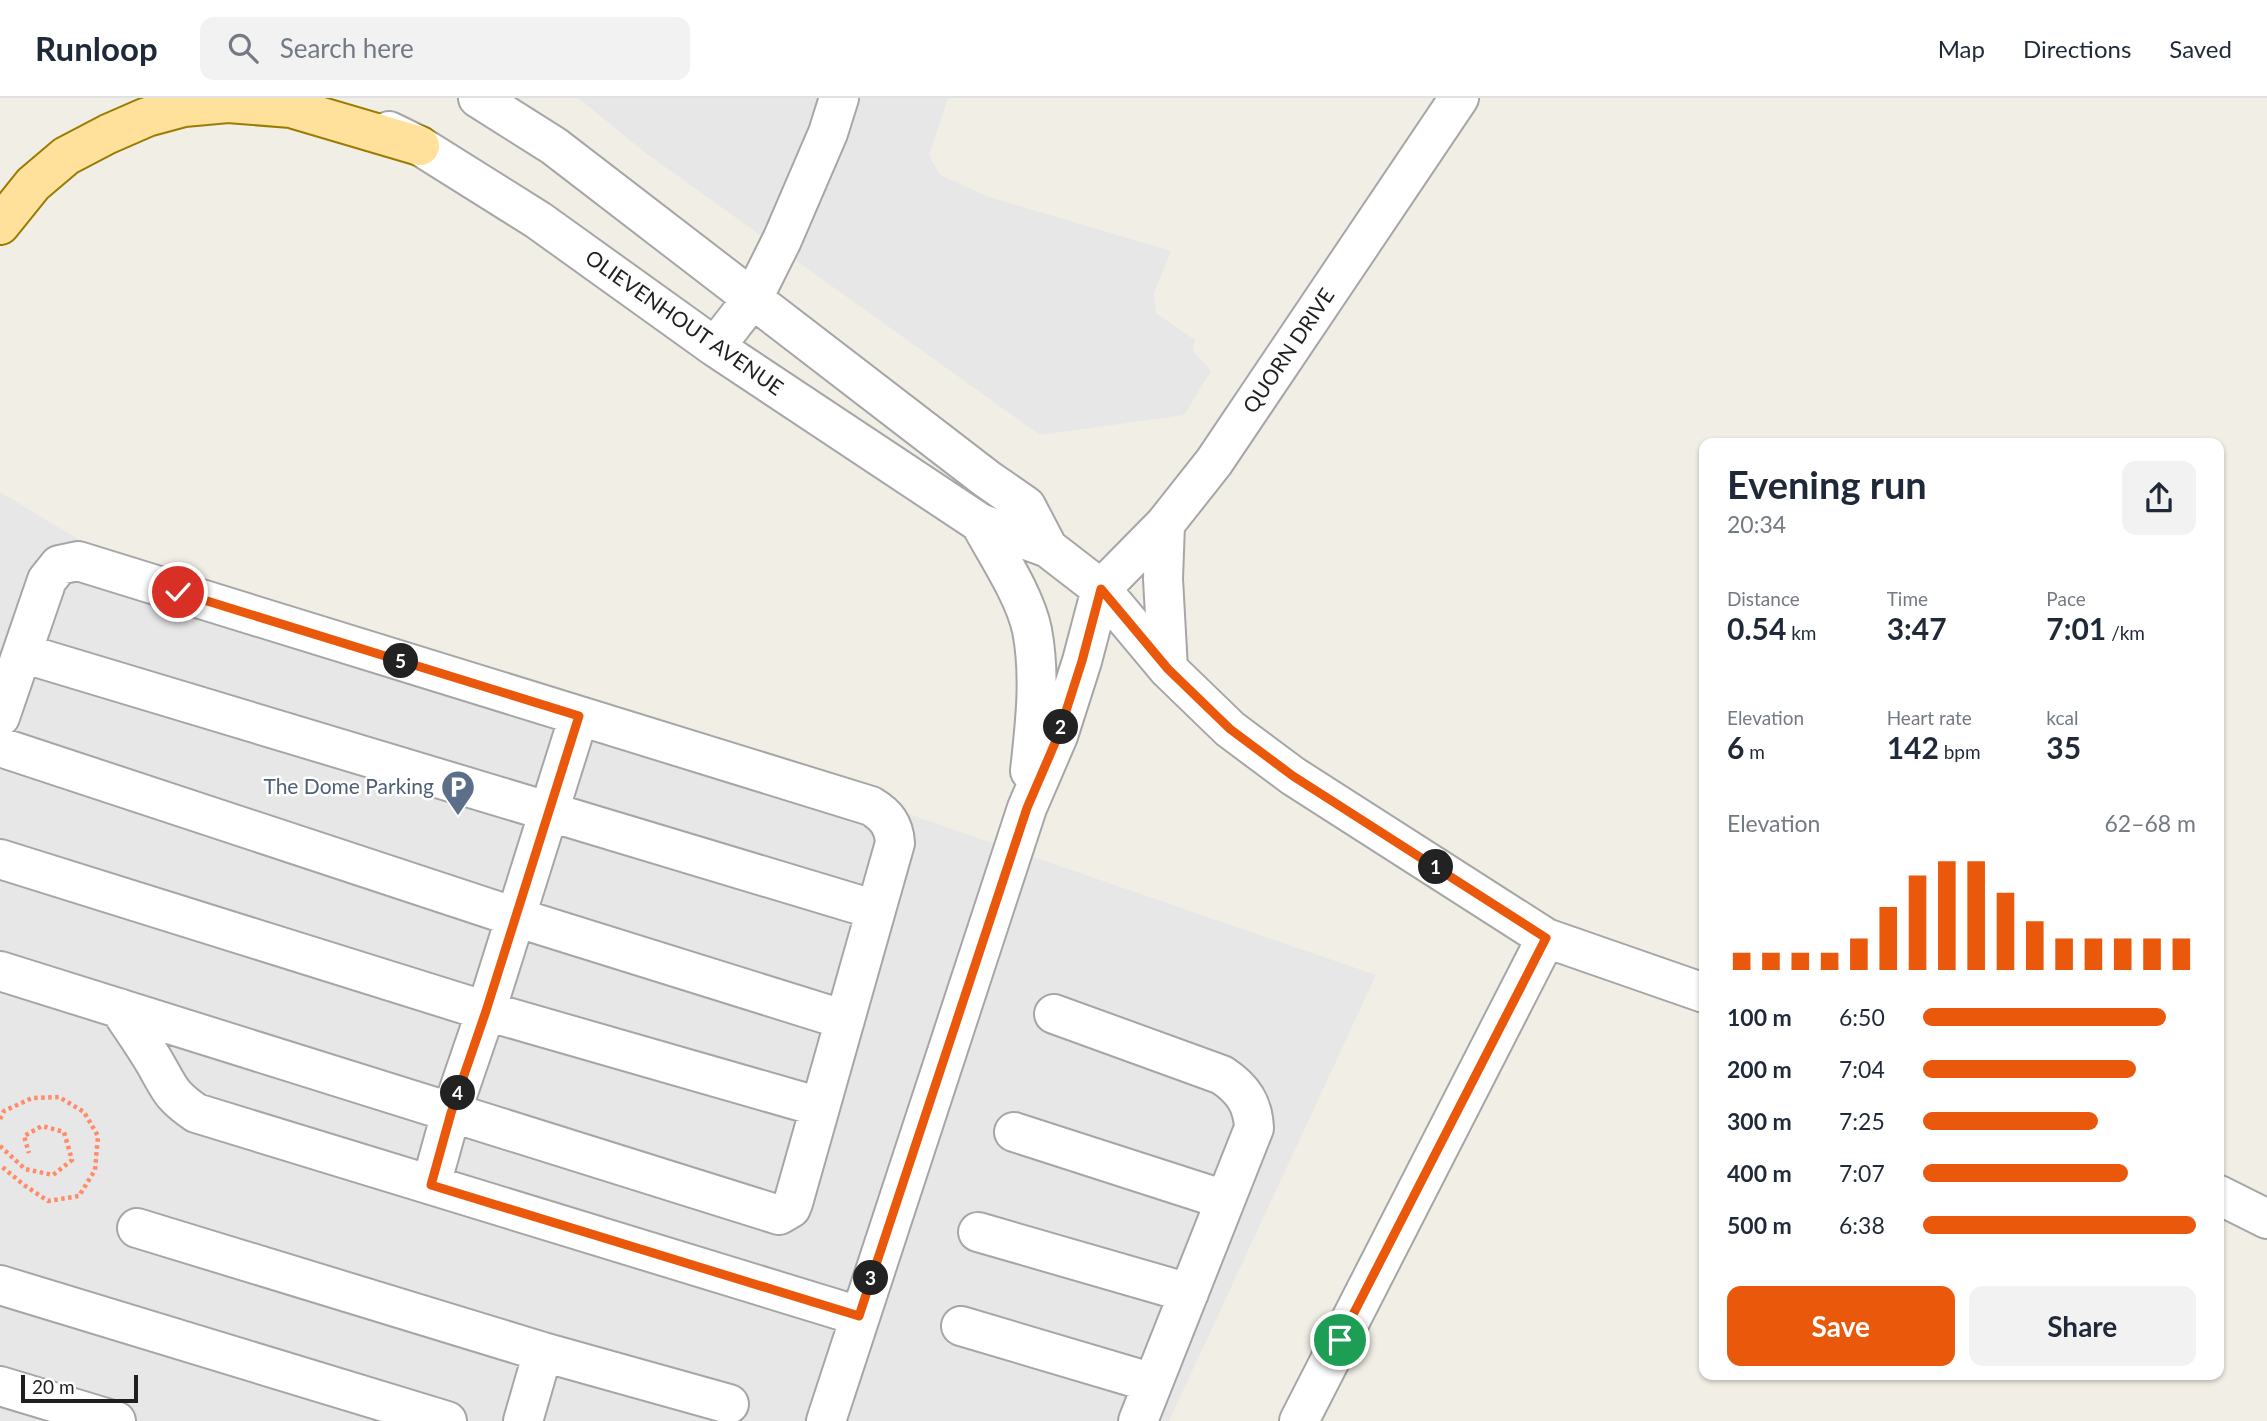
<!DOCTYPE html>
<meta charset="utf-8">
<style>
:root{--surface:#fff;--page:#f2f2f3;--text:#1f2937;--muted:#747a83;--line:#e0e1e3;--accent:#ea580c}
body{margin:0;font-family:Lato,sans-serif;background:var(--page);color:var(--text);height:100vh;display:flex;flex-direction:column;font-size:26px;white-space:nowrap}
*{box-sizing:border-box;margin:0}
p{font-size:23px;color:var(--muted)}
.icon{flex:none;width:38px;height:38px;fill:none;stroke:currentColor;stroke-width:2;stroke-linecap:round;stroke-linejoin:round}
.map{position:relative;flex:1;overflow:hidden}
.details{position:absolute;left:1699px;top:340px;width:525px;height:942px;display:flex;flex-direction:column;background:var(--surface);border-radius:14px;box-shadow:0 2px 5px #0004}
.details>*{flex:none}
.scale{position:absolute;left:21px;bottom:18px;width:117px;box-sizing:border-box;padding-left:7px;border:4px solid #1f1f1f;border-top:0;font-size:19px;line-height:24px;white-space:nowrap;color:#1f1f1f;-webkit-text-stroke:5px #fff;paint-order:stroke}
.pin{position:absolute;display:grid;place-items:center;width:60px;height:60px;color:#fff;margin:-30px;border:4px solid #fff;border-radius:50%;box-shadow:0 2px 7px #0007}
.km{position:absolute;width:35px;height:35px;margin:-18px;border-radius:50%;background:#222;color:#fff;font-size:19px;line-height:35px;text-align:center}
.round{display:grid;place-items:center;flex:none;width:74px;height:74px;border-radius:14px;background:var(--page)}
.overview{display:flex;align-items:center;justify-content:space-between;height:119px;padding:0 28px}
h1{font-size:38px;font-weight:700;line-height:52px}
.figures{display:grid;grid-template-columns:repeat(3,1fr);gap:10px;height:119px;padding:7px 28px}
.figures div{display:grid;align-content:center}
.figures b{font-size:30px;font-weight:700}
.figures small{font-size:19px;font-weight:400}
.figures p{font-size:19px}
.chart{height:196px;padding:14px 28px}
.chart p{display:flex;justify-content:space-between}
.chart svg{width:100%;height:126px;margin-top:7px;stroke:var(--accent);stroke-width:6}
.primary-button{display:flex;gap:14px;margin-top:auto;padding:14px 28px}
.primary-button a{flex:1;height:80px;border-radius:14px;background:var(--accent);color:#fff;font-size:28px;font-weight:700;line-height:80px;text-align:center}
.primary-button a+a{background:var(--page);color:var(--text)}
ul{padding:0 28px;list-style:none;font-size:23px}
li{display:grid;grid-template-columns:112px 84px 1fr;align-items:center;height:52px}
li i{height:18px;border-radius:9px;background:var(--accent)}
header{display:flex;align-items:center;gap:42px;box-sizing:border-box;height:98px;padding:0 35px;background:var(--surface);border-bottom:2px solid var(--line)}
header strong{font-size:33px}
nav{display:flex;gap:38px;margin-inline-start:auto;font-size:24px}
.search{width:490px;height:63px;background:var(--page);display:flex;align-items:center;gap:18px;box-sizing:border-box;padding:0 24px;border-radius:14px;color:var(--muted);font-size:26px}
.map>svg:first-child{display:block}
.parking{fill:#e7e7e7}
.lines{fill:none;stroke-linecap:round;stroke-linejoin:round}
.minor-casing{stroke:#a6a6a6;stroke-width:42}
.major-casing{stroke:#9a7c00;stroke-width:42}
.path{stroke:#ff8b67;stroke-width:4.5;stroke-dasharray:3.5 3.5;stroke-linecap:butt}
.minor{stroke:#fff;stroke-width:38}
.major{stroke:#ffe19b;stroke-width:38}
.route-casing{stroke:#fff;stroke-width:14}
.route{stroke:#ea580c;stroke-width:9}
.labels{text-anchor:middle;stroke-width:5;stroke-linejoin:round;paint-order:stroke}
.street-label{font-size:21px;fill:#1f1f1f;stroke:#fff}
.service-label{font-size:21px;fill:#4e5e75;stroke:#fff;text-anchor:end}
</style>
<header>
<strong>Runloop</strong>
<div class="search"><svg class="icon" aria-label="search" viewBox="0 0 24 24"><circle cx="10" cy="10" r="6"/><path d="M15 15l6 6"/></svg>Search here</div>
<nav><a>Map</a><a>Directions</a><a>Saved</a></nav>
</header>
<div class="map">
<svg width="2267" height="1323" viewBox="0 0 2267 1323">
<rect width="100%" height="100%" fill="#f1eee5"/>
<path class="parking" d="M 578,0 L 948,0 L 929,57 L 940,77 L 989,99 L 1171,153 L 1154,195 L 1156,215 L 1195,242 L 1193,253 L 1211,273 L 1184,317 L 1040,337 L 647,56 Z
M 0,394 L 81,443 L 455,560 L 1376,877 L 1169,1323 L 0,1323 Z"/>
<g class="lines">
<g class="minor-casing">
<path id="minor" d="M 478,0 L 554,48 L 987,381 L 1026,408 L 1048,450
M 389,33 L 420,48 L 538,122 L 715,249 L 980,425 L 1048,450 L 1101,491 L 1168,571 L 1230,631 L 1293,678 L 1546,840 L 1704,895
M 715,249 L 753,200 L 782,142 L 828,35 L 839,0
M 980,425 C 997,456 1025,498 1032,532 C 1041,579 1035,627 1030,673
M 1165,426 L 1163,481 L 1168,571
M 22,555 L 876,812
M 0,619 L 47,482 L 59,467 L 78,463 L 871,708 C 886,717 894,727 895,745 L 793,1105 L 791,1110 L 779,1117 L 0,873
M 0,649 L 515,819 L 845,922
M 0,761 L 486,913 L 820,1009
M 119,910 C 131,928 144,946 155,965 C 170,991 170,997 196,1015 L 859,1218
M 1054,916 L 1222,977 C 1243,991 1253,1006 1254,1030 L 1138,1323
M 1014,1034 L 1225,1102
M 431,1087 L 451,1015 L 486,913 L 579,618
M 2219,1097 L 2267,1121
M 137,1130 L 543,1254 L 729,1306
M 978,1134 L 1189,1195
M 0,1187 L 447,1323
M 961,1228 L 1153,1285
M 0,1288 L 116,1323
M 523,1323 L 543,1254
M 826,1323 L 1027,710 L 1058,638 L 1082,563 L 1101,491 L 1165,426 L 1214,364 L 1459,0
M 1299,1323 L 1546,840"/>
</g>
<g class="major-casing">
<path id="major" d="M 0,127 L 33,86 L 66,58 L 108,36 L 147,19 L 184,9 L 228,5 L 291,10 L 420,48"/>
</g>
<path class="path" d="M 0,1021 L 4,1013 L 32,1000 L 59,999 L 84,1014 L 98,1038 L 95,1072 L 79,1098 L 48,1103 L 24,1087 L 0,1067
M 0,1048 L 25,1071 L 53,1077 L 72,1062 L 64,1034 L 42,1028 L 24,1038 L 29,1055"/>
<use href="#minor" class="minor"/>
<use href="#major" class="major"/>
</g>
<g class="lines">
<g class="route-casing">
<path id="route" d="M 178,494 L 579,618 L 486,913 L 451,1015 L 431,1087 L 859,1218 L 1027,710 L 1058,638 L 1082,563 L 1101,491 L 1168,571 L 1230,631 L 1293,678 L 1546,840 L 1340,1242"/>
</g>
<use href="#route" class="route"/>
</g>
<defs>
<g id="parking-pin" transform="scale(1.75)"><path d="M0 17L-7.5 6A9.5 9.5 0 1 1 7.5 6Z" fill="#5c6f8a" stroke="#fff"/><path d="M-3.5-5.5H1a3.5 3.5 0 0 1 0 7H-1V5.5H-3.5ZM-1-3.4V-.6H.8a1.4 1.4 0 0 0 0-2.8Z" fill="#fff"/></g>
</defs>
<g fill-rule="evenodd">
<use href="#parking-pin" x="458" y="689"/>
</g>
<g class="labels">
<g class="street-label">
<text transform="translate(684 225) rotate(35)" y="7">OLIEVENHOUT AVENUE</text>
<text transform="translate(1289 253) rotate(-56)" y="7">QUORN DRIVE</text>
</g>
<g class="service-label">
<text x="434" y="696">The Dome Parking</text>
</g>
</g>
</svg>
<div class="scale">20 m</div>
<div class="pin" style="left:1340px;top:1242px;background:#1e9e55"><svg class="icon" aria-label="arrive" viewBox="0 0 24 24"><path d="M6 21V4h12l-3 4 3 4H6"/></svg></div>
<div class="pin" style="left:178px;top:494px;background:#d93025"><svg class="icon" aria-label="check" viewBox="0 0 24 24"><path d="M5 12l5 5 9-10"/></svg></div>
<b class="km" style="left:1436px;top:769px">1</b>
<b class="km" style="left:1061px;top:629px">2</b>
<b class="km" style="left:871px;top:1180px">3</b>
<b class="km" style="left:458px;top:995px">4</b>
<b class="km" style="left:401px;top:563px">5</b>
<section class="details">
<div class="overview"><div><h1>Evening run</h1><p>20:34</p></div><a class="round"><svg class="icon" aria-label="share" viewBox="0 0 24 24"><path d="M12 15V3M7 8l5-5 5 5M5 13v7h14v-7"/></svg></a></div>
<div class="figures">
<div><p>Distance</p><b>0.54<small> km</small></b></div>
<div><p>Time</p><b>3:47</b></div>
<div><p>Pace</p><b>7:01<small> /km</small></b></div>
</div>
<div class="figures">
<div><p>Elevation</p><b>6<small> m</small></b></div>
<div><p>Heart rate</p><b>142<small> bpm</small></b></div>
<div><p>kcal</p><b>35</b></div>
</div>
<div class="chart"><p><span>Elevation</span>62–68 m</p>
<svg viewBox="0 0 160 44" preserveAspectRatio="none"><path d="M5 44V38M15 44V38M25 44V38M35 44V38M45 44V33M55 44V22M65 44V11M75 44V6M85 44V6M95 44V17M105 44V27M115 44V33M125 44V33M135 44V33M145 44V33M155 44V33"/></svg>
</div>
<ul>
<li><b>100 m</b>6:50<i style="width:89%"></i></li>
<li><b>200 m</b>7:04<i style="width:78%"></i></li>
<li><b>300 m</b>7:25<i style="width:64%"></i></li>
<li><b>400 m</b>7:07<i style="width:75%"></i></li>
<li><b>500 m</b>6:38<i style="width:100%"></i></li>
</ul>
<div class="primary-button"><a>Save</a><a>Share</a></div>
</section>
</div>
